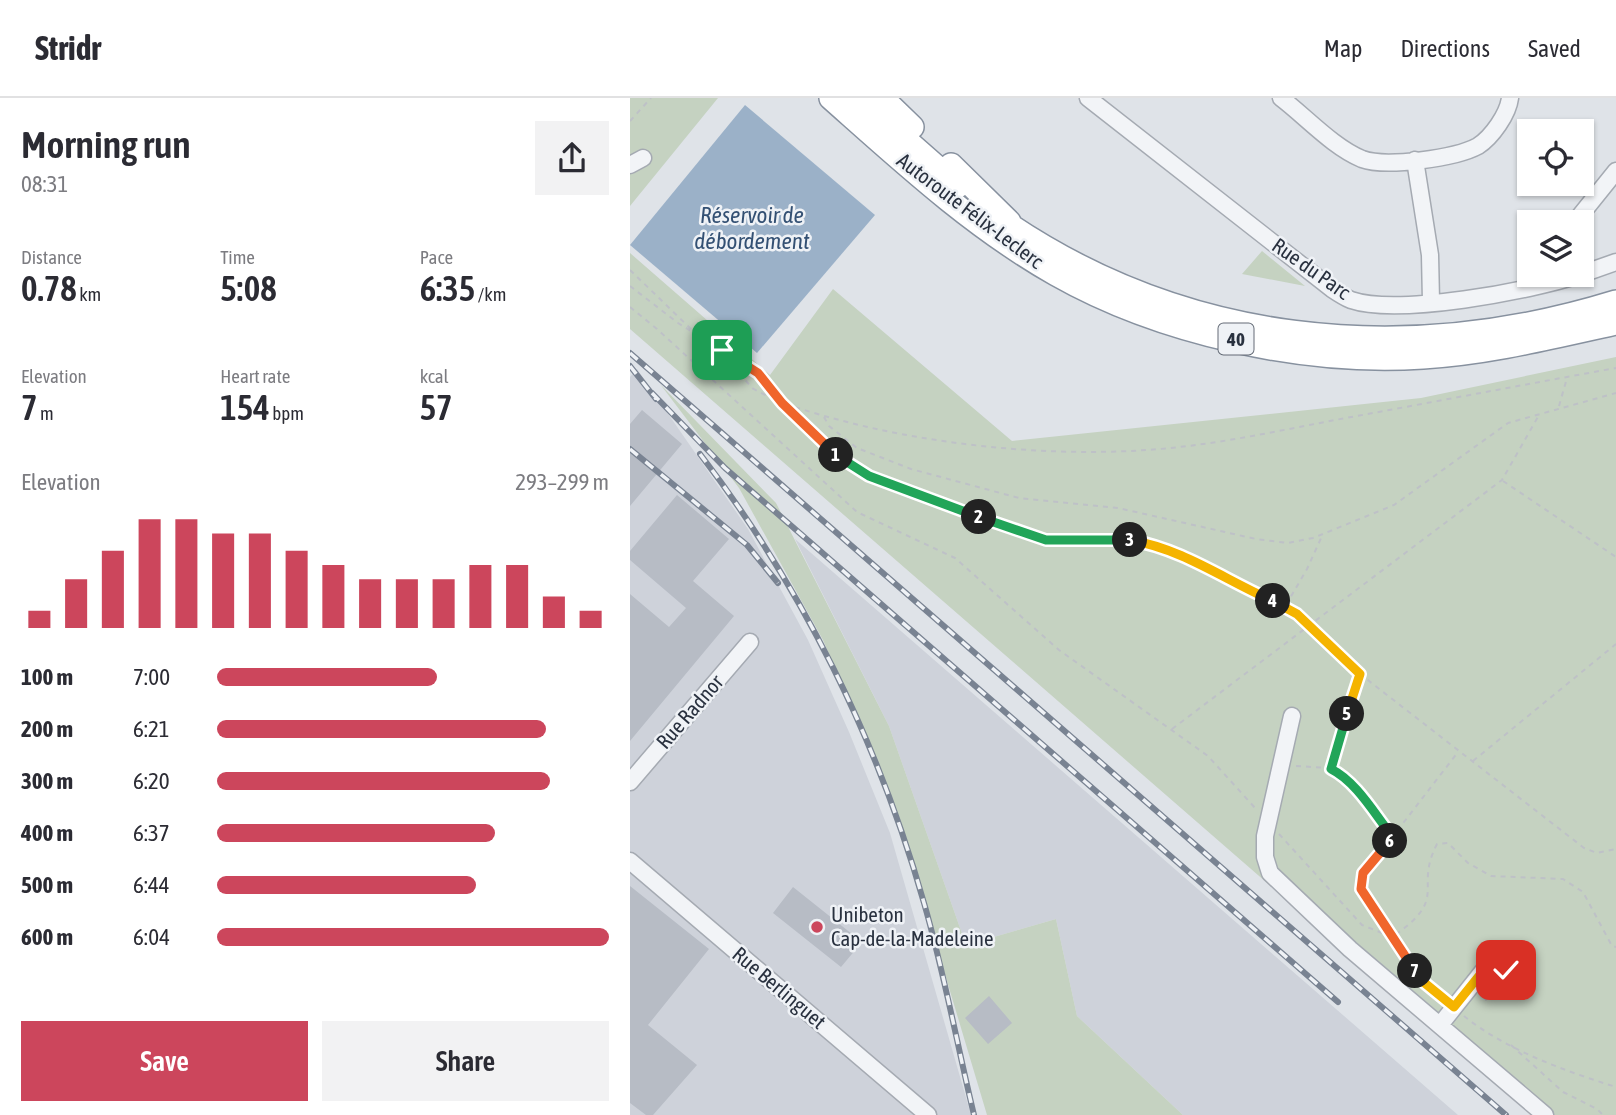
<!DOCTYPE html>
<meta charset="utf-8">
<style>
:root{--surface:#fff;--page:#f2f2f3;--text:#2b2b33;--muted:#7c7c81;--line:#e1e1e2;--accent:#cc465c}
body{margin:0;font-family:"Asap Condensed",sans-serif;background:var(--page);color:var(--text);height:100vh;display:flex;flex-direction:column;font-size:26px;white-space:nowrap}
*{box-sizing:border-box;margin:0}
p{font-size:23px;color:var(--muted)}
.icon{flex:none;width:38px;height:38px;fill:none;stroke:currentColor;stroke-width:2;stroke-linecap:round;stroke-linejoin:round}
.map{position:relative;flex:1;overflow:hidden}
.drawer{display:flex;flex-direction:column;background:var(--surface);width:630px}
.drawer>*{flex:none}
.fabs{position:absolute;left:887px;top:21px;display:grid;gap:14px}
.fabs a{display:grid;place-items:center;width:77px;height:77px;border-radius:0px;background:var(--surface);box-shadow:0 2px 5px #0004;font-size:35px}
.pin{position:absolute;display:grid;place-items:center;width:60px;height:60px;color:#fff;margin:-30px;border-radius:14px;box-shadow:0 4px 10px #0006}
.km{position:absolute;width:35px;height:35px;margin:-18px;border-radius:50%;background:#222;color:#fff;font-size:19px;line-height:35px;text-align:center}
.round{display:grid;place-items:center;flex:none;width:74px;height:74px;border-radius:0px;background:var(--page)}
.overview{display:flex;align-items:center;justify-content:space-between;height:119px;padding:0 21px}
h1{font-size:38px;font-weight:600;line-height:52px}
.stats{display:grid;grid-template-columns:repeat(3,1fr);gap:10px;height:119px;padding:7px 21px}
.stats div{display:grid;align-content:center}
.stats b{font-size:35px;font-weight:600}
.stats small{font-size:19px;font-weight:400}
.stats p{font-size:19px}
.chart{height:196px;padding:14px 21px}
.chart p{display:flex;justify-content:space-between}
.chart svg{width:100%;height:126px;margin-top:7px;stroke:var(--accent);stroke-width:6}
.action{display:flex;gap:14px;margin-top:auto;padding:14px 21px}
.action a{flex:1;height:80px;border-radius:0px;background:var(--accent);color:#fff;font-size:28px;font-weight:600;line-height:80px;text-align:center}
.action a+a{background:var(--page);color:var(--text)}
ul{padding:0 21px;list-style:none;font-size:23px}
li{display:grid;grid-template-columns:112px 84px 1fr;align-items:center;height:52px}
li i{height:18px;border-radius:9px;background:var(--accent)}
header{display:flex;align-items:center;gap:42px;box-sizing:border-box;height:98px;padding:0 35px;background:var(--surface);border-bottom:2px solid var(--line)}
header strong{font-size:33px}
nav{display:flex;gap:38px;margin-inline-start:auto;font-size:24px}
main{display:flex;flex:1;min-height:0}
.map>svg:first-child{display:block}
.built{fill:#ced2da}
.green{fill:#c5d2c1}
.water{fill:#9bb1c8}
.building{fill:#b7bcc5}
.lines{fill:none;stroke-linecap:round;stroke-linejoin:round}
.minor-casing{stroke:#a5aab2;stroke-width:19}
.highway-casing{stroke:#87919f;stroke-width:26}
.path{stroke:#bec1c7;stroke-width:2;stroke-dasharray:5 5;stroke-linecap:butt}
.minor{stroke:#f2f4f7;stroke-width:16}
.highway{stroke:#fff;stroke-width:23}
.rail-casing{stroke:#798392;stroke-width:6}
.rail{stroke:#eff2f6;stroke-width:3.5;stroke-dasharray:10;stroke-linecap:butt}
.split-1-casing{stroke:#fff;stroke-width:14}
.split-2-casing{stroke:#fff;stroke-width:14}
.split-3-casing{stroke:#fff;stroke-width:14}
.split-4-casing{stroke:#fff;stroke-width:14}
.split-5-casing{stroke:#fff;stroke-width:14}
.split-6-casing{stroke:#fff;stroke-width:14}
.split-7-casing{stroke:#fff;stroke-width:14}
.split-8-casing{stroke:#fff;stroke-width:14}
.split-1{stroke:#f0652b;stroke-width:9}
.split-2{stroke:#22a559;stroke-width:9}
.split-3{stroke:#22a559;stroke-width:9}
.split-4{stroke:#f5b400;stroke-width:9}
.split-5{stroke:#f5b400;stroke-width:9}
.split-6{stroke:#22a559;stroke-width:9}
.split-7{stroke:#f0652b;stroke-width:9}
.split-8{stroke:#f5b400;stroke-width:9}
.poi-dot{fill:#cc465c;stroke:#eff2f6;stroke-width:2.5}
.labels{text-anchor:middle;stroke-width:5;stroke-linejoin:round;paint-order:stroke}
.shield{fill:#eff2f6;stroke:#646b76;stroke-width:2}
.shield-label{font-size:19px;font-weight:bold;fill:#29313f}
.street-label{font-size:21px;fill:#29313f;stroke:#eff2f6}
.poi-label{font-size:21px;fill:#29313f;stroke:#eff2f6;text-anchor:start}
.water-label{font-size:23px;font-style:italic;fill:#335073;stroke:#eff2f6}
</style>
<header>
<strong>Stridr</strong>
<nav><a>Map</a><a>Directions</a><a>Saved</a></nav>
</header>
<main>
<section class="drawer">
<div class="overview"><div><h1>Morning run</h1><p>08:31</p></div><a class="round"><svg class="icon" aria-label="share" viewBox="0 0 24 24"><path d="M12 15V3M7 8l5-5 5 5M5 13v7h14v-7"/></svg></a></div>
<div class="stats">
<div><p>Distance</p><b>0.78<small> km</small></b></div>
<div><p>Time</p><b>5:08</b></div>
<div><p>Pace</p><b>6:35<small> /km</small></b></div>
</div>
<div class="stats">
<div><p>Elevation</p><b>7<small> m</small></b></div>
<div><p>Heart rate</p><b>154<small> bpm</small></b></div>
<div><p>kcal</p><b>57</b></div>
</div>
<div class="chart"><p><span>Elevation</span>293–299 m</p>
<svg viewBox="0 0 160 44" preserveAspectRatio="none"><path d="M5 44V38M15 44V27M25 44V17M35 44V6M45 44V6M55 44V11M65 44V11M75 44V17M85 44V22M95 44V27M105 44V27M115 44V27M125 44V22M135 44V22M145 44V33M155 44V38"/></svg>
</div>
<ul>
<li><b>100 m</b>7:00<i style="width:56%"></i></li>
<li><b>200 m</b>6:21<i style="width:84%"></i></li>
<li><b>300 m</b>6:20<i style="width:85%"></i></li>
<li><b>400 m</b>6:37<i style="width:71%"></i></li>
<li><b>500 m</b>6:44<i style="width:66%"></i></li>
<li><b>600 m</b>6:04<i style="width:100%"></i></li>
</ul>
<div class="action"><a>Save</a><a>Share</a></div>
</section>
<div class="map">
<svg width="986" height="1017" viewBox="0 0 986 1017">
<rect width="100%" height="100%" fill="#dfe3e8"/>
<path class="built" d="M 7,271 L 118,431 L 178,542 L 219,634 L 260,735 L 341,1017 L 0,1017 L 0,279 Z
M 165,441 L 828,1017 L 553,1017 L 447,918 L 426,821 L 336,847 L 259,628 Z"/>
<path class="green" d="M 0,0 L 88,0 L 0,108 Z
M 632,153 L 675,188 L 612,176 Z
M 0,155 L 140,277 L 203,191 L 382,343 L 791,300 L 986,259 L 986,1017 L 904,1017 L 0,231 Z
M 30,286 L 146,405 L 259,628 L 336,847 L 426,821 L 447,918 L 553,1017 L 357,1017 L 268,719 L 193,542 L 109,390 Z"/>
<path class="water" d="M 115,7 L 245,117 L 127,255 L 0,147 Z"/>
<path class="building" d="M 12,312 L 52,346 L 0,408 L 0,326 Z
M 47,397 L 99,441 L 63,483 L 104,518 L 0,643 L 0,496 L 39,529 L 56,510 L 0,462 L 0,453 Z
M 0,788 L 79,851 L 18,927 L 67,967 L 23,1017 L 16,1017 L 0,1005 Z
M 163,789 L 232,844 L 211,869 L 143,815 Z
M 858,883 L 870,886 L 856,903 L 848,896 Z
M 359,898 L 382,925 L 358,946 L 335,920 Z"/>
<g class="lines">
<g class="minor-casing">
<path id="minor" d="M 458,0 L 702,191 C 708,195 714,199 721,202 C 768,218 900,193 949,177
M 651,0 C 676,19 703,49 732,61 C 756,70 826,60 848,48 C 862,39 878,16 880,0
M 785,62 L 800,157 L 801,203
M 0,67 L 13,60
M 945,124 L 986,73
M 952,176 L 986,164
M 662,618 L 635,738 L 635,759 L 640,775 L 720,851 L 915,1017
M 0,684 L 120,544
M 0,763 L 298,1017
M 810,927 L 853,873 L 876,872"/>
</g>
<g class="highway-casing">
<path id="highway" d="M 201,0 C 272,63 343,129 426,176 C 530,235 674,267 793,259 C 859,255 922,239 986,225
M 228,0 L 328,88
M 252,0 L 282,29
M 321,67 L 379,124
M 366,118 C 551,248 772,270 986,204"/>
</g>
<path class="path" d="M 0,23 L 21,0
M 0,172 L 61,231
M 0,188 L 48,225 L 124,272 L 152,305 L 207,358 L 231,374 L 406,440 L 426,443 L 489,441 L 522,446 L 554,458 L 609,489 L 655,508 L 721,569 L 954,750 L 967,755 L 986,751
M 0,209 L 27,231 L 227,414 L 325,460 L 429,552 L 578,658 L 626,711
M 90,252 L 122,290 L 150,305
M 156,306 C 264,343 402,360 516,352 C 579,348 643,334 705,322 C 798,305 892,287 986,270
M 929,308 L 937,280
M 194,319 L 199,328 L 227,350 L 281,371 L 389,400 L 488,410 L 626,441 L 658,445 L 683,440 L 764,407 L 878,325 L 986,295
M 873,383 L 986,459
M 656,507 L 677,471 L 692,438
M 542,631 L 872,382 L 909,317
M 843,663 L 986,546
M 666,668 L 699,670 L 716,681 L 763,739
M 701,670 L 730,576
M 649,736 L 732,827 L 762,839 C 821,799 783,792 807,746 L 818,745 L 838,765 L 861,778 L 933,781 L 953,794 L 982,848 L 986,849
M 814,901 L 791,882 L 731,791 L 730,781 L 828,654
M 834,918 C 876,952 935,973 986,989
M 881,947 L 933,994 L 967,1011 L 973,1017"/>
<use href="#minor" class="minor"/>
<use href="#highway" class="highway"/>
<g class="rail-casing">
<path id="rail" d="M 0,255 L 876,1017
M 0,268 L 26,301
M 22,295 L 95,370 L 708,904
M 0,351 L 117,447 L 148,485
M 70,356 C 172,489 248,643 294,805 C 314,874 327,946 344,1017"/>
</g>
<use href="#rail" class="rail"/>
</g>
<g class="lines">
<g class="split-1-casing">
<path id="split-1" d="M 92,252 L 128,275 L 152,305 L 206,357"/>
</g>
<g class="split-2-casing">
<path id="split-2" d="M 206,357 L 239,378 L 349,419"/>
</g>
<g class="split-3-casing">
<path id="split-3" d="M 349,419 L 416,442 L 500,442"/>
</g>
<g class="split-4-casing">
<path id="split-4" d="M 500,442 C 553,451 595,482 643,503"/>
</g>
<g class="split-5-casing">
<path id="split-5" d="M 643,503 L 667,516 L 730,576 L 717,616"/>
</g>
<g class="split-6-casing">
<path id="split-6" d="M 717,616 L 701,671 C 727,684 745,717 763,739 L 760,743"/>
</g>
<g class="split-7-casing">
<path id="split-7" d="M 760,743 L 733,775 L 731,791 L 785,873"/>
</g>
<g class="split-8-casing">
<path id="split-8" d="M 785,873 L 791,882 L 824,909 L 853,873 L 876,872"/>
</g>
<use href="#split-1" class="split-1"/>
<use href="#split-2" class="split-2"/>
<use href="#split-3" class="split-3"/>
<use href="#split-4" class="split-4"/>
<use href="#split-5" class="split-5"/>
<use href="#split-6" class="split-6"/>
<use href="#split-7" class="split-7"/>
<use href="#split-8" class="split-8"/>
</g>
<circle class="poi-dot" cx="187" cy="829" r="7"/>
<g class="labels">
<rect class="shield" x="588.5" y="225.5" width="35" height="31" rx="5"/>
<g class="shield-label">
<text x="606" y="248">40</text>
</g>
<g class="street-label">
<text transform="translate(340 113) rotate(37)" y="7">Autoroute Félix-Leclerc</text>
<text transform="translate(681 171) rotate(35)" y="7">Rue du Parc</text>
<text transform="translate(60 614) rotate(-49)" y="7">Rue Radnor</text>
<text transform="translate(149 890) rotate(40)" y="7">Rue Berlinguet</text>
</g>
<g class="poi-label">
<text x="201" y="824">Unibeton<tspan x="201" dy="24">Cap-de-la-Madeleine</tspan></text>
</g>
<g class="water-label">
<text x="122" y="125">Réservoir de<tspan x="122" dy="26">débordement</tspan></text>
</g>
</g>
</svg>
<div class="fabs">
<a><svg class="icon" aria-label="locate" viewBox="0 0 24 24"><circle cx="12" cy="12" r="6"/><path d="M12 2v4M12 18v4M2 12h4M18 12h4"/></svg></a>
<a><svg class="icon" aria-label="layers" viewBox="0 0 24 24"><path d="M12 4l9 5-9 5-9-5zM3 14l9 5 9-5"/></svg></a>
</div>
<div class="pin" style="left:92px;top:252px;background:#1e9e55"><svg class="icon" aria-label="arrive" viewBox="0 0 24 24"><path d="M6 21V4h12l-3 4 3 4H6"/></svg></div>
<div class="pin" style="left:876px;top:872px;background:#d93025"><svg class="icon" aria-label="check" viewBox="0 0 24 24"><path d="M5 12l5 5 9-10"/></svg></div>
<b class="km" style="left:206px;top:357px">1</b>
<b class="km" style="left:349px;top:419px">2</b>
<b class="km" style="left:500px;top:442px">3</b>
<b class="km" style="left:643px;top:503px">4</b>
<b class="km" style="left:717px;top:616px">5</b>
<b class="km" style="left:760px;top:743px">6</b>
<b class="km" style="left:785px;top:873px">7</b>
</div>
</main>
